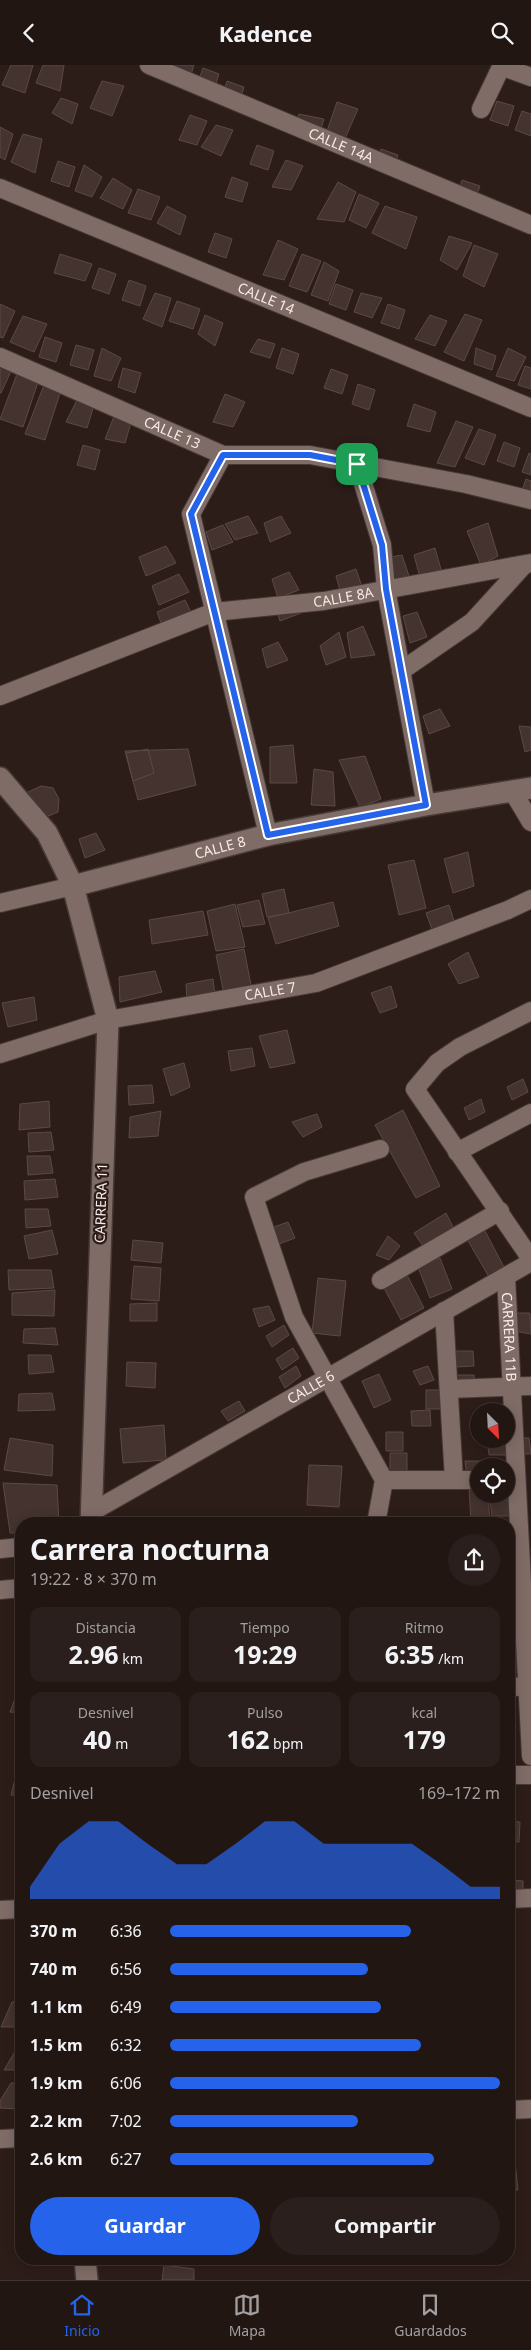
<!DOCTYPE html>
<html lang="es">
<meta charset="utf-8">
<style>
:root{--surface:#221613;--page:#2a1f1c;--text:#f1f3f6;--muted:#a29fa0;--line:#3f3533;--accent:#2563eb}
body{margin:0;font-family:"Noto Sans",sans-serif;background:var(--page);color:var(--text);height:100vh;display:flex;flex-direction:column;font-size:19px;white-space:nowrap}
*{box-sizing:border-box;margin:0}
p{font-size:16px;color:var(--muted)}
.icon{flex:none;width:28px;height:28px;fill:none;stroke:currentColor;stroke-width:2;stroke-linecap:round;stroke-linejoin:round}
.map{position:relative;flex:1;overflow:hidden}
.panel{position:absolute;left:15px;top:1452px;width:500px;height:748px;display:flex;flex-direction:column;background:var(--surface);border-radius:20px;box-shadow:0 2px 12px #0003,0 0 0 1px var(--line)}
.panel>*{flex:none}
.needle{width:32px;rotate:156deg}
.buttons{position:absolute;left:470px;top:1338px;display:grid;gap:10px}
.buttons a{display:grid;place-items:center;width:45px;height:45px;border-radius:50%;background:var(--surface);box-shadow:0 2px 12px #0003,0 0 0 1px var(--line);font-size:25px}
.pin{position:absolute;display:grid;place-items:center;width:42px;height:42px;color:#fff;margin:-21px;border-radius:10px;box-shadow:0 2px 8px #0006}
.round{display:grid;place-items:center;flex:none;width:52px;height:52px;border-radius:26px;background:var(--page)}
.summary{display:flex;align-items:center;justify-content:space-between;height:85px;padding:0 15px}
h1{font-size:28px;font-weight:700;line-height:38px}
.metrics{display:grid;grid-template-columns:repeat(3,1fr);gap:8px;height:85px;padding:5px 15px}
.metrics div{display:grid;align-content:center;border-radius:12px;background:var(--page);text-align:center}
.metrics b{font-size:25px;font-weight:700}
.metrics small{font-size:14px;font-weight:400}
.metrics p{font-size:14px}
.chart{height:140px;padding:10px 15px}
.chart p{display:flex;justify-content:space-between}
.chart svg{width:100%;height:90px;margin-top:5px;fill:var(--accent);opacity:.7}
.button{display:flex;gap:10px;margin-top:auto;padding:10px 15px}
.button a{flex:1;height:58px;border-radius:30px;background:var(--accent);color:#fff;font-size:20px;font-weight:700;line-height:58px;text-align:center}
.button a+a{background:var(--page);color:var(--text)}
ul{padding:0 15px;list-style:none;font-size:16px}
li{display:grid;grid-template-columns:80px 60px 1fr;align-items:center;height:38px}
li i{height:12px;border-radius:6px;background:var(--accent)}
header{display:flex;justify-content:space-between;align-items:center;height:65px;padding:0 15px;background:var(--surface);font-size:22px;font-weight:700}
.dock{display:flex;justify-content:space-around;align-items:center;height:70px;border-top:1px solid var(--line);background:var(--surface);font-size:14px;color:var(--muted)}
.dock a{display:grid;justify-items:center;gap:2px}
.dock .active{color:var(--accent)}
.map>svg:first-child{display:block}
.building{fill:#44332f;stroke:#5b4945}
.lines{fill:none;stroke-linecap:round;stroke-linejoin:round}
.minor-casing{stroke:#463937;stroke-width:20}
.tertiary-casing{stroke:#463937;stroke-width:24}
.minor{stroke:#806c67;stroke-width:18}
.tertiary{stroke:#806c67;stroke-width:21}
.route-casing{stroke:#fff;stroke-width:10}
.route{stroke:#2563eb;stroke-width:6}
.labels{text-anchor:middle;stroke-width:4.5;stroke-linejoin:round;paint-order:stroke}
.street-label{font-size:14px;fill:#f5eae7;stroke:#2d1d19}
</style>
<header><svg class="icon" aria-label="back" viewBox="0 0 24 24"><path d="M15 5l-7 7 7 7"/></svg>Kadence<svg class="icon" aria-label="search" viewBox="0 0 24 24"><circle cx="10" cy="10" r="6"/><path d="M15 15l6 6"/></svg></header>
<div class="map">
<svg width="531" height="2215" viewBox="0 0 531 2215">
<rect width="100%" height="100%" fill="#2d1d19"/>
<path class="building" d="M 11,0 L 33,0 L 25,28 L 2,20 Z
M 43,0 L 64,0 L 60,26 L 36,18 Z
M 174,0 L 194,0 L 189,16 L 171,10 Z
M 203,3 L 219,9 L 213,28 L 196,23 Z
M 102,16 L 124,21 L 112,51 L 90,43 Z
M 227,16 L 244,22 L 238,41 L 221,35 Z
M 61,33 L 78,39 L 72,59 L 52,48 Z
M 497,36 L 514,41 L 508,61 L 490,55 Z
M 337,37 L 358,44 L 343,78 L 325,72 Z
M 522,46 L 531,49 L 531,71 L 515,65 Z
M 299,49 L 324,54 L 318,74 L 292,63 Z
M 190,50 L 207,56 L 197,80 L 179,75 Z
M 216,60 L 233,65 L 221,91 L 201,82 Z
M 0,62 L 13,69 L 5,95 L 0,92 Z
M 23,69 L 42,74 L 35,108 L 11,97 Z
M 257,80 L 274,86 L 268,105 L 250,99 Z
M 381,84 L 398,90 L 392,109 L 374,103 Z
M 286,95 L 303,101 L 291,125 L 272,122 Z
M 58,96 L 75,102 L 69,122 L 51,116 Z
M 84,100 L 102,112 L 92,132 L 75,126 Z
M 232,112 L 248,118 L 242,137 L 225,132 Z
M 113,113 L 132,125 L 123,144 L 100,133 Z
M 462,115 L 480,121 L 473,140 L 456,134 Z
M 338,117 L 356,127 L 344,157 L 317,154 Z
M 138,124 L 160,132 L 151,155 L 128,148 Z
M 359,129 L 379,138 L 366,163 L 349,155 Z
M 167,141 L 186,151 L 180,170 L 157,158 Z
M 385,141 L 417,152 L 406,184 L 372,168 Z
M 215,168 L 232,174 L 226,193 L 208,187 Z
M 449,171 L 472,178 L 457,205 L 440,195 Z
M 278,175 L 298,184 L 284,215 L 263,210 Z
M 474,180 L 498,189 L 484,222 L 463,211 Z
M 60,189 L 92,199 L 85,216 L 54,208 Z
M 302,189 L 321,196 L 307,227 L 289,221 Z
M 324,197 L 339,206 L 328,236 L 311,230 Z
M 99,203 L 116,209 L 109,229 L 92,223 Z
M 129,215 L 146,221 L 140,241 L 122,235 Z
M 336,219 L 353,225 L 346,245 L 329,239 Z
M 155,228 L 171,233 L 162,262 L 143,254 Z
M 361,228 L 382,233 L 372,253 L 354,247 Z
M 177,236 L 200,244 L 193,264 L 169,256 Z
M 0,239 L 15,246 L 3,273 L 0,272 Z
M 388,239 L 405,245 L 399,264 L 381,258 Z
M 465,249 L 482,255 L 464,296 L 444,287 Z
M 205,250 L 223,258 L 215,281 L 198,269 Z
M 430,250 L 447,256 L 435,281 L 415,274 Z
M 23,251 L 47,259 L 34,287 L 10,277 Z
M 45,272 L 62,278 L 56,297 L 39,292 Z
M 258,274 L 275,279 L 270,293 L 250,287 Z
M 76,280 L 94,285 L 88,305 L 70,300 Z
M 102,283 L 121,293 L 111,316 L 94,311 Z
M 282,283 L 299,289 L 293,309 L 276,303 Z
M 476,283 L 496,291 L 492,305 L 474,299 Z
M 508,283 L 526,292 L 514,316 L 496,311 Z
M 0,300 L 12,304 L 1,328 L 0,328 Z
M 525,301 L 531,303 L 531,324 L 518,320 Z
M 123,303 L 141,308 L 135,328 L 118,322 Z
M 331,304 L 348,310 L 342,329 L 324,323 Z
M 17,309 L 38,317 L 23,362 L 0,354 Z
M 358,319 L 375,325 L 369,345 L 352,339 Z
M 44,320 L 61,325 L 45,375 L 25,369 Z
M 225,329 L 245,337 L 233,362 L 213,357 Z
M 77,335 L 94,340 L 87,363 L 66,357 Z
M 414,339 L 436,347 L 430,367 L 407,361 Z
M 115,349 L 132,354 L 125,378 L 105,374 Z
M 456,356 L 473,362 L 455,402 L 437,398 Z
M 479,364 L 496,370 L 484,400 L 465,393 Z
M 504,377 L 520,383 L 514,402 L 497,396 Z
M 83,380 L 100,385 L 95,405 L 77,400 Z
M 529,388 L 531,389 L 531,410 L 522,407 Z
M 526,414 L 531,416 L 531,437 L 519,434 Z
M 248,451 L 258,468 L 235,475 L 225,459 Z
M 281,451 L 291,468 L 270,477 L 264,458 Z
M 488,458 L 498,491 L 481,500 L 467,466 Z
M 223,460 L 233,477 L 212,485 L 206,467 Z
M 166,481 L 176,498 L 146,511 L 139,492 Z
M 435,483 L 442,508 L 421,516 L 414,490 Z
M 402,490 L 412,520 L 391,528 L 375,495 Z
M 356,504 L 365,531 L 344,539 L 336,511 Z
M 289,507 L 299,525 L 278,533 L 272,514 Z
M 179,509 L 189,527 L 159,540 L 152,521 Z
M 291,531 L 301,548 L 280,556 L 275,538 Z
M 185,535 L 194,553 L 164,566 L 157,547 Z
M 417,547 L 427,572 L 410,578 L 403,551 Z
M 363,561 L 375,590 L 351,593 L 347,568 Z
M 339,567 L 346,592 L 326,600 L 320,581 Z
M 278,577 L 288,595 L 267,603 L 262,584 Z
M 440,644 L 450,661 L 429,669 L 423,651 Z
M 519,661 L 531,662 L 531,685 L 525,687 Z
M 293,680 L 297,718 L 270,718 L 270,682 Z
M 148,684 L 154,708 L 133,716 L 126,688 Z
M 188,684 L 196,720 L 138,735 L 125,686 Z
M 365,691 L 381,734 L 360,742 L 339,695 Z
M 314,704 L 333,707 L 335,741 L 311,740 Z
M 41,721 L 53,723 L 59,734 L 58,747 L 46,752 L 26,728 Z
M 96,768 L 105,785 L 85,793 L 79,774 Z
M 468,787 L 474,821 L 453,828 L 444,794 Z
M 414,795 L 426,843 L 399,850 L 388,800 Z
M 284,824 L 289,848 L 267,852 L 262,829 Z
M 259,835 L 265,859 L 243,862 L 237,840 Z
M 333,837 L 339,861 L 276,879 L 268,853 Z
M 235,839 L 245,882 L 216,886 L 207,846 Z
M 449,840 L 454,856 L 433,867 L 426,848 Z
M 203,846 L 208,870 L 152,879 L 149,855 Z
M 244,884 L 251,920 L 224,929 L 216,890 Z
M 468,887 L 479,912 L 459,919 L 448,899 Z
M 155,906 L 162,927 L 120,937 L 119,912 Z
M 213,914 L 215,930 L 187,936 L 186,919 Z
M 391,921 L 397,942 L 380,948 L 371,928 Z
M 34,932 L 37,955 L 8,962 L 2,938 Z
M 287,965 L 295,998 L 270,1003 L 259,971 Z
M 252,983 L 255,1001 L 231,1006 L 228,986 Z
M 184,998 L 190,1022 L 171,1031 L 163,1004 Z
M 523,1014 L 528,1027 L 512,1035 L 507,1022 Z
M 152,1020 L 154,1038 L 129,1040 L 128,1021 Z
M 481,1034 L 485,1047 L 469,1055 L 464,1043 Z
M 49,1036 L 50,1062 L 19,1065 L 20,1039 Z
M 403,1045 L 440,1121 L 416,1133 L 375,1060 Z
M 161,1046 L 158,1071 L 129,1073 L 130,1052 Z
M 317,1049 L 322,1062 L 303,1072 L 292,1057 Z
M 51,1067 L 54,1085 L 29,1087 L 28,1068 Z
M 27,1091 L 50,1091 L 53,1108 L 28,1110 Z
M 55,1114 L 58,1132 L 25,1135 L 24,1116 Z
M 25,1144 L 48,1144 L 51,1161 L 26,1163 Z
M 446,1148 L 454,1164 L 423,1181 L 414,1168 Z
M 288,1157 L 295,1173 L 276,1180 L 268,1164 Z
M 52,1165 L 58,1189 L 29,1194 L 24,1171 Z
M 485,1166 L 506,1206 L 489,1212 L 467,1174 Z
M 388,1171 L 400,1181 L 389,1195 L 376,1190 Z
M 133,1175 L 163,1178 L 161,1198 L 131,1195 Z
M 440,1193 L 452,1224 L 430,1233 L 418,1202 Z
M 134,1201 L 161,1203 L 159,1236 L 131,1234 Z
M 8,1205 L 51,1205 L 54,1223 L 9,1225 Z
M 407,1210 L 424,1243 L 401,1255 L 384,1223 Z
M 318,1213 L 346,1216 L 340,1271 L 312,1268 Z
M 55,1225 L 54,1251 L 12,1250 L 12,1228 Z
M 157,1238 L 157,1256 L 130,1256 L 130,1239 Z
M 269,1241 L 275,1255 L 259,1262 L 253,1244 Z
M 514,1248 L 530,1248 L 531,1269 L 514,1266 Z
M 284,1260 L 289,1270 L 272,1282 L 266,1271 Z
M 55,1263 L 58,1280 L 23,1278 L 24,1264 Z
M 293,1283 L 299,1293 L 282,1305 L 276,1294 Z
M 453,1286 L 473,1286 L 474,1301 L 455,1302 Z
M 28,1290 L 51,1290 L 54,1307 L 29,1309 Z
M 127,1297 L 156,1298 L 155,1323 L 126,1321 Z
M 296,1301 L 301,1311 L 285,1323 L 279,1312 Z
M 428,1301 L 434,1315 L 420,1320 L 413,1306 Z
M 379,1309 L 391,1335 L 374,1343 L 362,1316 Z
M 455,1310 L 474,1310 L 475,1326 L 456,1326 Z
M 426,1325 L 443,1325 L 443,1344 L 426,1344 Z
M 52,1328 L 55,1345 L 18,1346 L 19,1329 Z
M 239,1336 L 245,1346 L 228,1356 L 221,1346 Z
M 430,1345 L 431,1361 L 412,1361 L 411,1346 Z
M 164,1360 L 166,1395 L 123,1398 L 120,1364 Z
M 386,1367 L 403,1367 L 403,1386 L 386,1386 Z
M 10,1373 L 53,1380 L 52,1411 L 4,1405 Z
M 516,1373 L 529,1373 L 531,1389 L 518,1389 Z
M 487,1374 L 507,1374 L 508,1390 L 489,1390 Z
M 390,1388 L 407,1388 L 407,1407 L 390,1407 Z
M 465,1396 L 485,1396 L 485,1401 L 479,1401 L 479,1412 L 467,1412 Z
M 309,1400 L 342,1401 L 339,1442 L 307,1440 Z
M 3,1418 L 57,1420 L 59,1459 L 21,1459 L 21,1468 L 10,1468 Z
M 469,1423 L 479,1423 L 479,1429 L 488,1429 L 490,1457 L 471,1457 Z
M 490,1435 L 509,1435 L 510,1451 L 492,1451 Z
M 509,1567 L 515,1567 L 516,1608 L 509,1608 Z
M 17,1628 L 21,1628 L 21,1648 L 10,1647 Z
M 20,1681 L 21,1681 L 21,1705 L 14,1704 Z
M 17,1706 L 21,1707 L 21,1731 L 11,1730 Z
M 509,1756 L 520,1757 L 519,1777 L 509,1776 Z
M 509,1815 L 523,1816 L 523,1836 L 509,1837 Z
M 21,1936 L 21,1962 L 1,1962 L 12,1937 Z
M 20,1978 L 21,2005 L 4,2005 Z
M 11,2018 L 21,2018 L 21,2044 L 0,2043 L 0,2036 Z
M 514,2088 L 518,2125 L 509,2126 L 509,2089 Z
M 164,2200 L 194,2204 L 194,2215 L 162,2215 Z"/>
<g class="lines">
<g class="minor-casing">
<g id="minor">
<path id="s1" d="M 149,0 L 531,160"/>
<path d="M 501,1 L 531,12"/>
<path d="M 481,44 L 502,0"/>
<path id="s2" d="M 0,123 L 531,343"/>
<path id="s3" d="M 0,292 L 223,390 L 310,390 L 466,419 L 531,435"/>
<path d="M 223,390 L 191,449 L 268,770"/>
<path d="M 357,399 L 382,480 L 386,524 L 426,740"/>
<path d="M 401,606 L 472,557 L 524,500"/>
<path id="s4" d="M 0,631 L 214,547 L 324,536 L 531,498"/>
<path d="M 513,727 L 531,757"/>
<path d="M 0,838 L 73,821"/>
<path d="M 531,946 L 460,982 L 437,998 L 415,1024 L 531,1194"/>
<path id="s5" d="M 0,989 L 108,955 L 316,918 L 508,845 L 531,834"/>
<path d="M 457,1087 L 531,1048"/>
<path id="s6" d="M 506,1212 L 531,1691"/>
<path d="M 381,1215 L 500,1146"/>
<path d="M 444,1246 L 454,1415"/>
<path d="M 449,1324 L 531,1321"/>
<path d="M 384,1415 L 479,1415"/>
<path id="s7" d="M 90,1448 L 531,1197"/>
<path d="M 376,1459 L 384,1415 L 294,1252 L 254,1132 L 304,1107 L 380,1084"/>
<path d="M 0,1484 L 21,1482"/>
<path d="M 0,1525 L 21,1523"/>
<path d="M 509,1621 L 531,1623"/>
<path d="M 509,1710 L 531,1710"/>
<path d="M 509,1834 L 531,1833"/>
<path d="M 0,1845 L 21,1844"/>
<path d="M 509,2045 L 531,2044"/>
<path d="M 0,2074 L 21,2073"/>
</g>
</g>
<g class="tertiary-casing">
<g id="tertiary">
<path d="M 0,713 L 47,768 L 73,821 L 108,955 L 91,1459"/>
<path id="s8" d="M 73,821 L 268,770 L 426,740 L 531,723"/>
<path d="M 85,2194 L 87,2215"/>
</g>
</g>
<use href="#minor" class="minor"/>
<use href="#tertiary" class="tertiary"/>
</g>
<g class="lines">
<g class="route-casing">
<path id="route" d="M 223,390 L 310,390 L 357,399 L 382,480 L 386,524 L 426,740 L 268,770 L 191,449 Z"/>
</g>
<use href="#route" class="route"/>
</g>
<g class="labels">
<g class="street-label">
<text dy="5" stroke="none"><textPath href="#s1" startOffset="208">CALLE 14A</textPath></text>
<text dy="5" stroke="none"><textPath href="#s2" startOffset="288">CALLE 14</textPath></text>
<text dy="5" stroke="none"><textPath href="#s3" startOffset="188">CALLE 13</textPath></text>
<text dy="5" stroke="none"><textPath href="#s4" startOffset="360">CALLE 8A</textPath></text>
<text dy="5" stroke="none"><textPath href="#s8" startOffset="152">CALLE 8</textPath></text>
<text dy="5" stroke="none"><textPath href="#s5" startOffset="278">CALLE 7</textPath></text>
<text transform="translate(101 1138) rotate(-88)" y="5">CARRERA 11</text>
<text dy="5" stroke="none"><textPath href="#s6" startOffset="60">CARRERA 11B</textPath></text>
<text dy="5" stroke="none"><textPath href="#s7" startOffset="254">CALLE 6</textPath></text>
</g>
</g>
</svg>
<div class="buttons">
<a><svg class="needle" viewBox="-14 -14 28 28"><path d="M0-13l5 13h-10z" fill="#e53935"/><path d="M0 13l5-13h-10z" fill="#a29fa0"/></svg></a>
<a><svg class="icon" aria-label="locate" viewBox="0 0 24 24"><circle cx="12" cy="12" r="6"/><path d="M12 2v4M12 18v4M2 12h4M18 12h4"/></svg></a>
</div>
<div class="pin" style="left:357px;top:399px;background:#1e9e55"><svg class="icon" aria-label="arrive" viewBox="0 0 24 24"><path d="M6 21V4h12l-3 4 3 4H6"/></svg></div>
<section class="panel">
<div class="summary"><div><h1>Carrera nocturna</h1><p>19:22 · 8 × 370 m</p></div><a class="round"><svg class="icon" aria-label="share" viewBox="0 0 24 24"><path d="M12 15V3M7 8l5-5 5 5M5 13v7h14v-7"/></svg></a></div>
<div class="metrics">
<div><p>Distancia</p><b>2.96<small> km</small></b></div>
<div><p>Tiempo</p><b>19:29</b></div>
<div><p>Ritmo</p><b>6:35<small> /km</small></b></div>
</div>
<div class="metrics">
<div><p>Desnivel</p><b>40<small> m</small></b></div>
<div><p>Pulso</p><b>162<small> bpm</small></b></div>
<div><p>kcal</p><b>179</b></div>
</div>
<div class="chart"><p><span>Desnivel</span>169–172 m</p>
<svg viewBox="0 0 160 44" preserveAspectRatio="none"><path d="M0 44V38L10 17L20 6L30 6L40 17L50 27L60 27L70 17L80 6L90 6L100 17L110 17L120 17L130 17L140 27L150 38L160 38V44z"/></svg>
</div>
<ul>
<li><b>370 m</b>6:36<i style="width:73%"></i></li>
<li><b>740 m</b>6:56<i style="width:60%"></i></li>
<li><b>1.1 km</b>6:49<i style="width:64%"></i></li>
<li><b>1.5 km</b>6:32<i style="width:76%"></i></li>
<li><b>1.9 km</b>6:06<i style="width:100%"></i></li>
<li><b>2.2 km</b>7:02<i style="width:57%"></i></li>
<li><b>2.6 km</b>6:27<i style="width:80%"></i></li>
</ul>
<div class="button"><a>Guardar</a><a>Compartir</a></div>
</section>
</div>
<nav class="dock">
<a class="active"><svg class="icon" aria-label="home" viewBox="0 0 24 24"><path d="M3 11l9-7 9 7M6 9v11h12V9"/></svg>Inicio</a>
<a><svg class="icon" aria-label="map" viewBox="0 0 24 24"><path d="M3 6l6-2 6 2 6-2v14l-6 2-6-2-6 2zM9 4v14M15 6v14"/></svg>Mapa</a>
<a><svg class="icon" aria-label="saved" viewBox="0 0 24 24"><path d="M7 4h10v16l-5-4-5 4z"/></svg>Guardados</a>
</nav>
